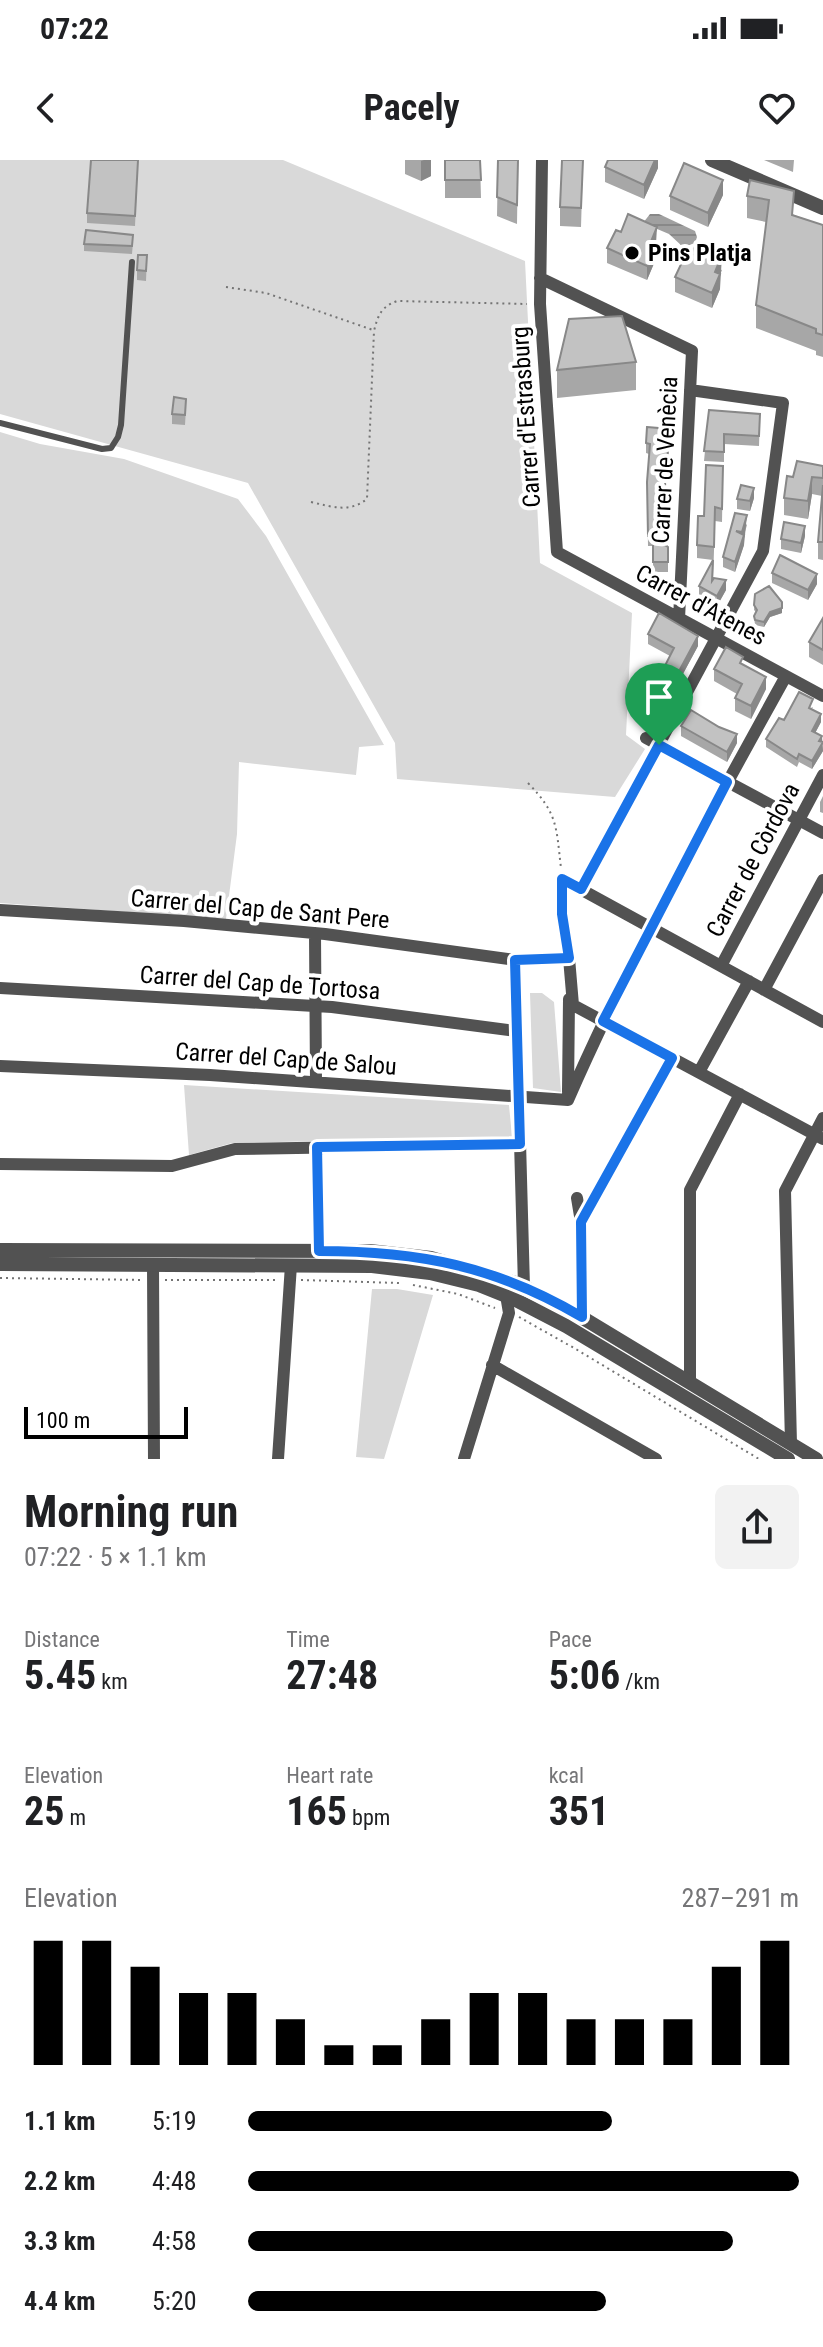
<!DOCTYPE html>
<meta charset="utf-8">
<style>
:root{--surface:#fff;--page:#f2f2f2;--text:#202124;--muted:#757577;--accent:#000}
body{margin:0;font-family:"Roboto Condensed",sans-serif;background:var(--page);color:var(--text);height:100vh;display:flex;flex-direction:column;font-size:30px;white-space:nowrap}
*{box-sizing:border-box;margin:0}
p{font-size:26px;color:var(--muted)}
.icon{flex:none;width:44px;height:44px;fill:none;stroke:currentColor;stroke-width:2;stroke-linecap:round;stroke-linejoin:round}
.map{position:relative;height:1299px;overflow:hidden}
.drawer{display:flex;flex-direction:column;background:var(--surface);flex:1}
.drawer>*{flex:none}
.scale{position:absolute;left:24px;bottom:20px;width:164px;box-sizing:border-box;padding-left:8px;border:4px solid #000;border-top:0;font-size:22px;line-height:28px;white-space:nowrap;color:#000;-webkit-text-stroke:6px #fff;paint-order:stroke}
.pin{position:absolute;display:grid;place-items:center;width:68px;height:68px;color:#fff;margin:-82px -34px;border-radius:50% 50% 50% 0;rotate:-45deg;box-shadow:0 0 8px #0007}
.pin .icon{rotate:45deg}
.round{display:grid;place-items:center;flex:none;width:84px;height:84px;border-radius:12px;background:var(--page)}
.head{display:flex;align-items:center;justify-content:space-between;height:136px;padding:0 24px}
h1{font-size:44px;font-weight:700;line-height:60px}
.stats{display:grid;grid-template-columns:repeat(3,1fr);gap:12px;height:136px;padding:8px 24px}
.stats div{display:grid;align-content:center}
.stats b{font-size:40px;font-weight:700}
.stats small{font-size:22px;font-weight:400}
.stats p{font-size:22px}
.chart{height:224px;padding:16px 24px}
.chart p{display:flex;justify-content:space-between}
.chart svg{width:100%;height:144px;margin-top:8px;stroke:var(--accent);stroke-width:6}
ul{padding:0 24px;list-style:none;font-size:26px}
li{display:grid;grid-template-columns:128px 96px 1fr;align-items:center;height:60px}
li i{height:20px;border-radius:10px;background:var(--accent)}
.status{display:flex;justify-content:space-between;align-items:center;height:56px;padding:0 40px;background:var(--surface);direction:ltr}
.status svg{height:22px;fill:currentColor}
header{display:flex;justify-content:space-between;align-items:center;height:104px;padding:0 24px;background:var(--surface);font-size:36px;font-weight:700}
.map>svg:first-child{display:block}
.green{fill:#d9d9d9}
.water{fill:url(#water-rules)}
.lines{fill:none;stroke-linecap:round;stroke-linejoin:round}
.path{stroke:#747474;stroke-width:2;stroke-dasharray:2 4;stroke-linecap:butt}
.service{stroke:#525252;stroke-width:6}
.minor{stroke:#525252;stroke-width:12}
.tertiary{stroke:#525252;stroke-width:14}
.wall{fill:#a7a7a7}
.shaded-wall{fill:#888}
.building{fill:#c2c2c2;stroke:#888;stroke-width:2}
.route-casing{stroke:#fff;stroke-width:16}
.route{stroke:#1a73e8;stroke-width:10}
.poi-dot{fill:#000;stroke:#fff;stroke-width:3}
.labels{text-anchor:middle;stroke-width:8;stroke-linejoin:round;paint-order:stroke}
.poi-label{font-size:24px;font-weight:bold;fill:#000;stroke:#fff;text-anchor:start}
.street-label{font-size:24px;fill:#000;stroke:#fff}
</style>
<div class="status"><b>07:22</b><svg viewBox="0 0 49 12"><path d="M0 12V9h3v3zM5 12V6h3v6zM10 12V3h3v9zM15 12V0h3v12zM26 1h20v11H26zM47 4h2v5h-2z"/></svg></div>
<header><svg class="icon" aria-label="back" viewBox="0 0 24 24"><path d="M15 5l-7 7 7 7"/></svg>Pacely<svg class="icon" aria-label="heart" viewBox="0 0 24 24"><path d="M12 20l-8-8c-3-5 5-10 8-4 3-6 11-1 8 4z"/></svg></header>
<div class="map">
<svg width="823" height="1299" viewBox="0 0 823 1299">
<defs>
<pattern id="water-rules" width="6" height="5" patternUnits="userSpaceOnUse" patternTransform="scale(2)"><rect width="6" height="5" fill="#a0a0a0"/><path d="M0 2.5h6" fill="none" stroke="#888"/></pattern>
</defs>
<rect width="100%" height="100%" fill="#fff"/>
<path class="green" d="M 0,0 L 283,0 L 525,101 L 540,403 L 632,453 L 626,575 L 645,589 L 615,637 L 397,619 L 395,583 L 248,323 L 0,254 Z
M 0,272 L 40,284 L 124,299 L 238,339 L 266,376 L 384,585 L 359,587 L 356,615 L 239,602 L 237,674 L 226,759 L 0,743 Z
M 530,833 L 542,833 L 554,842 L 561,932 L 533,928 Z
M 184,925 L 509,945 L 512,977 L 232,983 L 189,995 Z
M 372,1129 L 397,1129 L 433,1135 L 384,1299 L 356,1297 Z"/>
<path class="water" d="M 650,54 L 659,54 L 695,71 L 697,77 L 695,83 L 683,87 L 669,74 L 643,63 Z"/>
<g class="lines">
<path class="path" d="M 226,127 L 266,133 L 373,170
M 311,342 C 333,347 349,353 367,339 L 374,171 C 378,155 381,147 397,141 L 527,144
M 528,623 C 558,654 556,666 561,708
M 562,734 L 562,754 L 567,787
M 0,1118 L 143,1120
M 165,1120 L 279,1120
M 301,1120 L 399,1123
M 413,1125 L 458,1134 L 495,1148
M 519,1157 L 574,1188 L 759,1299"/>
<path class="service" d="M 0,263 L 102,289 L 111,288 L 118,277 L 121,265 L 132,102"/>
<path class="minor" d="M 542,0 L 540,144 L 557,392 L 823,536
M 540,118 L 692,191 L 679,459
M 646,578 L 823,673
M 562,719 L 823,862
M 581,729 L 763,391 L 783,243 L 690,230
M 0,750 L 184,761 L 325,774 L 515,800 L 569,798 L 573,845 L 823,979
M 315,773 L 316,922
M 515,800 L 524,1127
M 721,806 L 823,615
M 0,828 L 332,847 L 516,871
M 764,830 L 823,720
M 0,906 L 210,915 L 568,940
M 699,912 L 749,821
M 568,932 L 569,839
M 568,940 C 632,794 709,655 786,516
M 317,987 L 319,1091
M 0,1004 L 172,1006 L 235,989 L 520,984
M 577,1038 L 581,1062 L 582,1157
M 581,1062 L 672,898
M 153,1106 L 154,1299
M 492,1205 L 656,1299
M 690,1223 L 690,1030 L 740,934
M 791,1284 L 785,1031 L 823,958
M 278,1299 L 291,1105
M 464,1299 L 509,1153 L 506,1135"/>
<path class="tertiary" d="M 712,0 L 823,48
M 0,1090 L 370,1091 L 431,1098 L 519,1124 L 573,1152 L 816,1299
M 0,1104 L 372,1106 L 430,1113 L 479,1125 L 514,1139 L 566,1166 L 788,1299"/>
</g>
<path class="wall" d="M 138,0 L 135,66 L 87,63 L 87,53 Z
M 405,0 L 431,0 L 431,16 L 421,21 L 405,14 Z
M 445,0 L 480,0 L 481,38 L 445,38 Z
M 498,0 L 518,0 L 517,64 L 497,56 Z
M 583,0 L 581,67 L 560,66 L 560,47 Z
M 658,0 L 658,8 L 644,39 L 605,22 L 605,7 Z
M 764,0 L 794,0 L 793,12 Z
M 750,20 L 794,55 L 823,65 L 823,197 L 816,195 L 816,191 L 756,168 L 756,145 L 766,62 L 747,58 L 747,36 Z
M 723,35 L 708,67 L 670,50 L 670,36 Z
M 621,72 L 657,82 L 655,87 L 655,101 L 647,120 L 607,103 L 607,88 Z
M 133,82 L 132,94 L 84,91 L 84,84 Z
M 147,95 L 146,121 L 137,120 L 137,110 Z
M 688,102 L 722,110 L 720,115 L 720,129 L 712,148 L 675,132 L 675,117 Z
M 636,202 L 636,230 L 557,238 L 557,210 Z
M 186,248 L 185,265 L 172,264 L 172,254 Z
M 709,250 L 760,254 L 759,286 L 724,284 L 724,302 L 704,301 Z
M 670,279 L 665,328 L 668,387 L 668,412 L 653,412 L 653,386 L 648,386 L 647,322 L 649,294 L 646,293 L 646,283 Z
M 723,306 L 722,362 L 715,361 L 713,420 L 726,430 L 717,446 L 699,436 L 699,426 L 713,400 L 697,398 L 697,385 L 704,356 Z
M 823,306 L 823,400 L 818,399 L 818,382 L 822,336 L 812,334 L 808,359 L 784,355 L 784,338 L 793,317 Z
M 754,338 L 750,351 L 737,349 L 737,339 Z
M 735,353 L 747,365 L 744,375 L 744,385 L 735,412 L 723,407 L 723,397 Z
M 805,376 L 801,393 L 781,389 L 781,379 Z
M 772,413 L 817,424 L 808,440 L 772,423 Z
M 755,434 L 782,442 L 782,453 L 770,457 L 764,467 L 755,465 L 754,456 L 756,452 L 754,450 Z
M 823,458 L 823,505 L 809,497 L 809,482 Z
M 648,474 L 698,486 L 657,562 L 645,555 L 645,545 L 670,496 L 648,484 Z
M 743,505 L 766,529 L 751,559 L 735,551 L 735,538 L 737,534 L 714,521 L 714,509 Z
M 813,547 L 812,549 L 821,562 L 815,573 L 822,582 L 823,591 L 812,609 L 799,602 L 797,607 L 766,587 L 766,579 L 784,560 Z
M 681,566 L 737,583 L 727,602 L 681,576 Z
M 823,636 L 823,653 L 820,652 L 820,642 Z"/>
<path class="shaded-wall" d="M 424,0 L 431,0 L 431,16 L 421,21 L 421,1 Z
M 655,0 L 658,0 L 658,8 L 644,39 L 644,25 Z
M 723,20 L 723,35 L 708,67 L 708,53 Z
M 657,67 L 655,101 L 647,120 L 647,106 L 650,84 Z
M 722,95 L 720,129 L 712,148 L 712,133 L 715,112 Z
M 812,317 L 812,334 L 808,359 L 808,341 Z
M 754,328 L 754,338 L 750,351 L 750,341 Z
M 747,355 L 744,385 L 735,412 L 735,402 L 742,380 L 742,372 Z
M 805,366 L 805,376 L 801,393 L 801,383 Z
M 817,414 L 817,424 L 808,440 L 808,430 Z
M 726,420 L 726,430 L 717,446 L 717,436 Z
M 782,448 L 782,453 L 770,457 L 764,467 L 764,462 L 770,452 Z
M 698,476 L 698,486 L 657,562 L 657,552 Z
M 766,517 L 766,529 L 751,559 L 751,546 Z
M 821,554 L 821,562 L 812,579 L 812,571 Z
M 737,574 L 737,583 L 727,602 L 727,592 Z
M 822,576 L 823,591 L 812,609 L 812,601 Z"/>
<path class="building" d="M 91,0 L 138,0 L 135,56 L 87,53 Z
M 445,0 L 480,0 L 481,20 L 445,20 Z
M 498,0 L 518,0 L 517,45 L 497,37 Z
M 562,0 L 583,0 L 581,48 L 560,47 Z
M 608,0 L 655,0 L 644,25 L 605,7 Z
M 684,3 L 723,20 L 708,53 L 670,36 Z
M 750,20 L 794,31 L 792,55 L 823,65 L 823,175 L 816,173 L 816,169 L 756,145 L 769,40 L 747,36 Z
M 628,54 L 657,67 L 650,84 L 655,86 L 647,106 L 607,88 L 616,70 L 621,72 Z
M 86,70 L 133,75 L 132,86 L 84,84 Z
M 696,84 L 722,95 L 715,112 L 720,114 L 712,133 L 675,117 L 683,100 L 688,102 Z
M 138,95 L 147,95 L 146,111 L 137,110 Z
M 622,156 L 636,202 L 557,210 L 569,159 Z
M 174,237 L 186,239 L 185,255 L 172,254 Z
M 709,250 L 760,254 L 759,276 L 724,274 L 724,292 L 704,291 Z
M 647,267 L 670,269 L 665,322 L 668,379 L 664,377 L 661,383 L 668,387 L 668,402 L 653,402 L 653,376 L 648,376 L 647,322 L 650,284 L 646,283 Z
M 797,301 L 823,306 L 823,318 L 812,317 L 808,341 L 784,338 L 787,316 L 793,317 Z
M 706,305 L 723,306 L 722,349 L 715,347 L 714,387 L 697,385 L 698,356 L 704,356 Z
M 741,325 L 754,328 L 750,341 L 737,339 Z
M 823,325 L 823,382 L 818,382 Z
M 735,353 L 747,355 L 742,372 L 736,371 L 744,375 L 735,402 L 723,397 Z
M 784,362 L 805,366 L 801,383 L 781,379 Z
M 780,395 L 817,414 L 808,430 L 772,413 Z
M 713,400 L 712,421 L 714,418 L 726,420 L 717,436 L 699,426 Z
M 769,426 L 782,442 L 782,448 L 770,452 L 764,462 L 755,460 L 754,456 L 757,450 L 754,445 L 755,434 Z
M 659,453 L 698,476 L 657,552 L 645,545 L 674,488 L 648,474 Z
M 823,458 L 823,490 L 809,482 Z
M 726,487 L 743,497 L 740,503 L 766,517 L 751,546 L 735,538 L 742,524 L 714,509 Z
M 799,532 L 813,539 L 809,548 L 821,554 L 812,571 L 822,576 L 819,581 L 823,582 L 812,601 L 799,594 L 797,599 L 766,579 L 779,558 L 784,560 Z
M 691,550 L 719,567 L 737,574 L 727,592 L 681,566 Z"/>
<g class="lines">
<g class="route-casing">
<path id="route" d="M 659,585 L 727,622 L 603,861 L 672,898 L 581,1062 L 582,1157 C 496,1106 418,1091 319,1091 L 317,987 L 520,984 L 515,800 L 569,798 L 562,754 L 562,719 L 581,729 Z"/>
</g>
<use href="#route" class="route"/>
</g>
<circle class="poi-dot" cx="632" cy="93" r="8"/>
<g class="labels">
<g class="poi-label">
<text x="648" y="101">Pins Platja</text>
</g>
<g class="street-label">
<text transform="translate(526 257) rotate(-94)" y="8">Carrer d'Estrasburg</text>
<text transform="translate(665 300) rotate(-87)" y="8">Carrer de Venècia</text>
<text transform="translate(701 445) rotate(28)" y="8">Carrer d'Atenes</text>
<text transform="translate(753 700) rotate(-62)" y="8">Carrer de Còrdova</text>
<text transform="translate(260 749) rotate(5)" y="8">Carrer del Cap de Sant Pere</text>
<text transform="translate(260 823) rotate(4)" y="8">Carrer del Cap de Tortosa</text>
<text transform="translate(286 899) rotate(4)" y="8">Carrer del Cap de Salou</text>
</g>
</g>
</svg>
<div class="scale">100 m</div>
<div class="pin" style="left:659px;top:585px;background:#1e9e55"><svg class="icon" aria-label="arrive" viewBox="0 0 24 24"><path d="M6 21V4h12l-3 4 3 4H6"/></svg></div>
</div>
<section class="drawer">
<div class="head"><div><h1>Morning run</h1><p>07:22 · 5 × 1.1 km</p></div><a class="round"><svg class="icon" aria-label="share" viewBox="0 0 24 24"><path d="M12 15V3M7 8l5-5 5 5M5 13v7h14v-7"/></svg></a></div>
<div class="stats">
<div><p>Distance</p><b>5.45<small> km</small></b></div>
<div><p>Time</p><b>27:48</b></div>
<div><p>Pace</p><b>5:06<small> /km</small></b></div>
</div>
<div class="stats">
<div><p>Elevation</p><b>25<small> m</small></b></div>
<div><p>Heart rate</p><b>165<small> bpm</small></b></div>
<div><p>kcal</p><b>351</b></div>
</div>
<div class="chart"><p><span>Elevation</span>287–291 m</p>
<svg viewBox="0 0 160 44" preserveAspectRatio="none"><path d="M5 44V6M15 44V6M25 44V14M35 44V22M45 44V22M55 44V30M65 44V38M75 44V38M85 44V30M95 44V22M105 44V22M115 44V30M125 44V30M135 44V30M145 44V14M155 44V6"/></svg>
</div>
<ul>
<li><b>1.1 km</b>5:19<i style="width:66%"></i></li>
<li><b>2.2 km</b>4:48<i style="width:100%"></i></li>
<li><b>3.3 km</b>4:58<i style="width:88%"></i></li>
<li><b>4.4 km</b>5:20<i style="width:65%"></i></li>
</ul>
</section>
